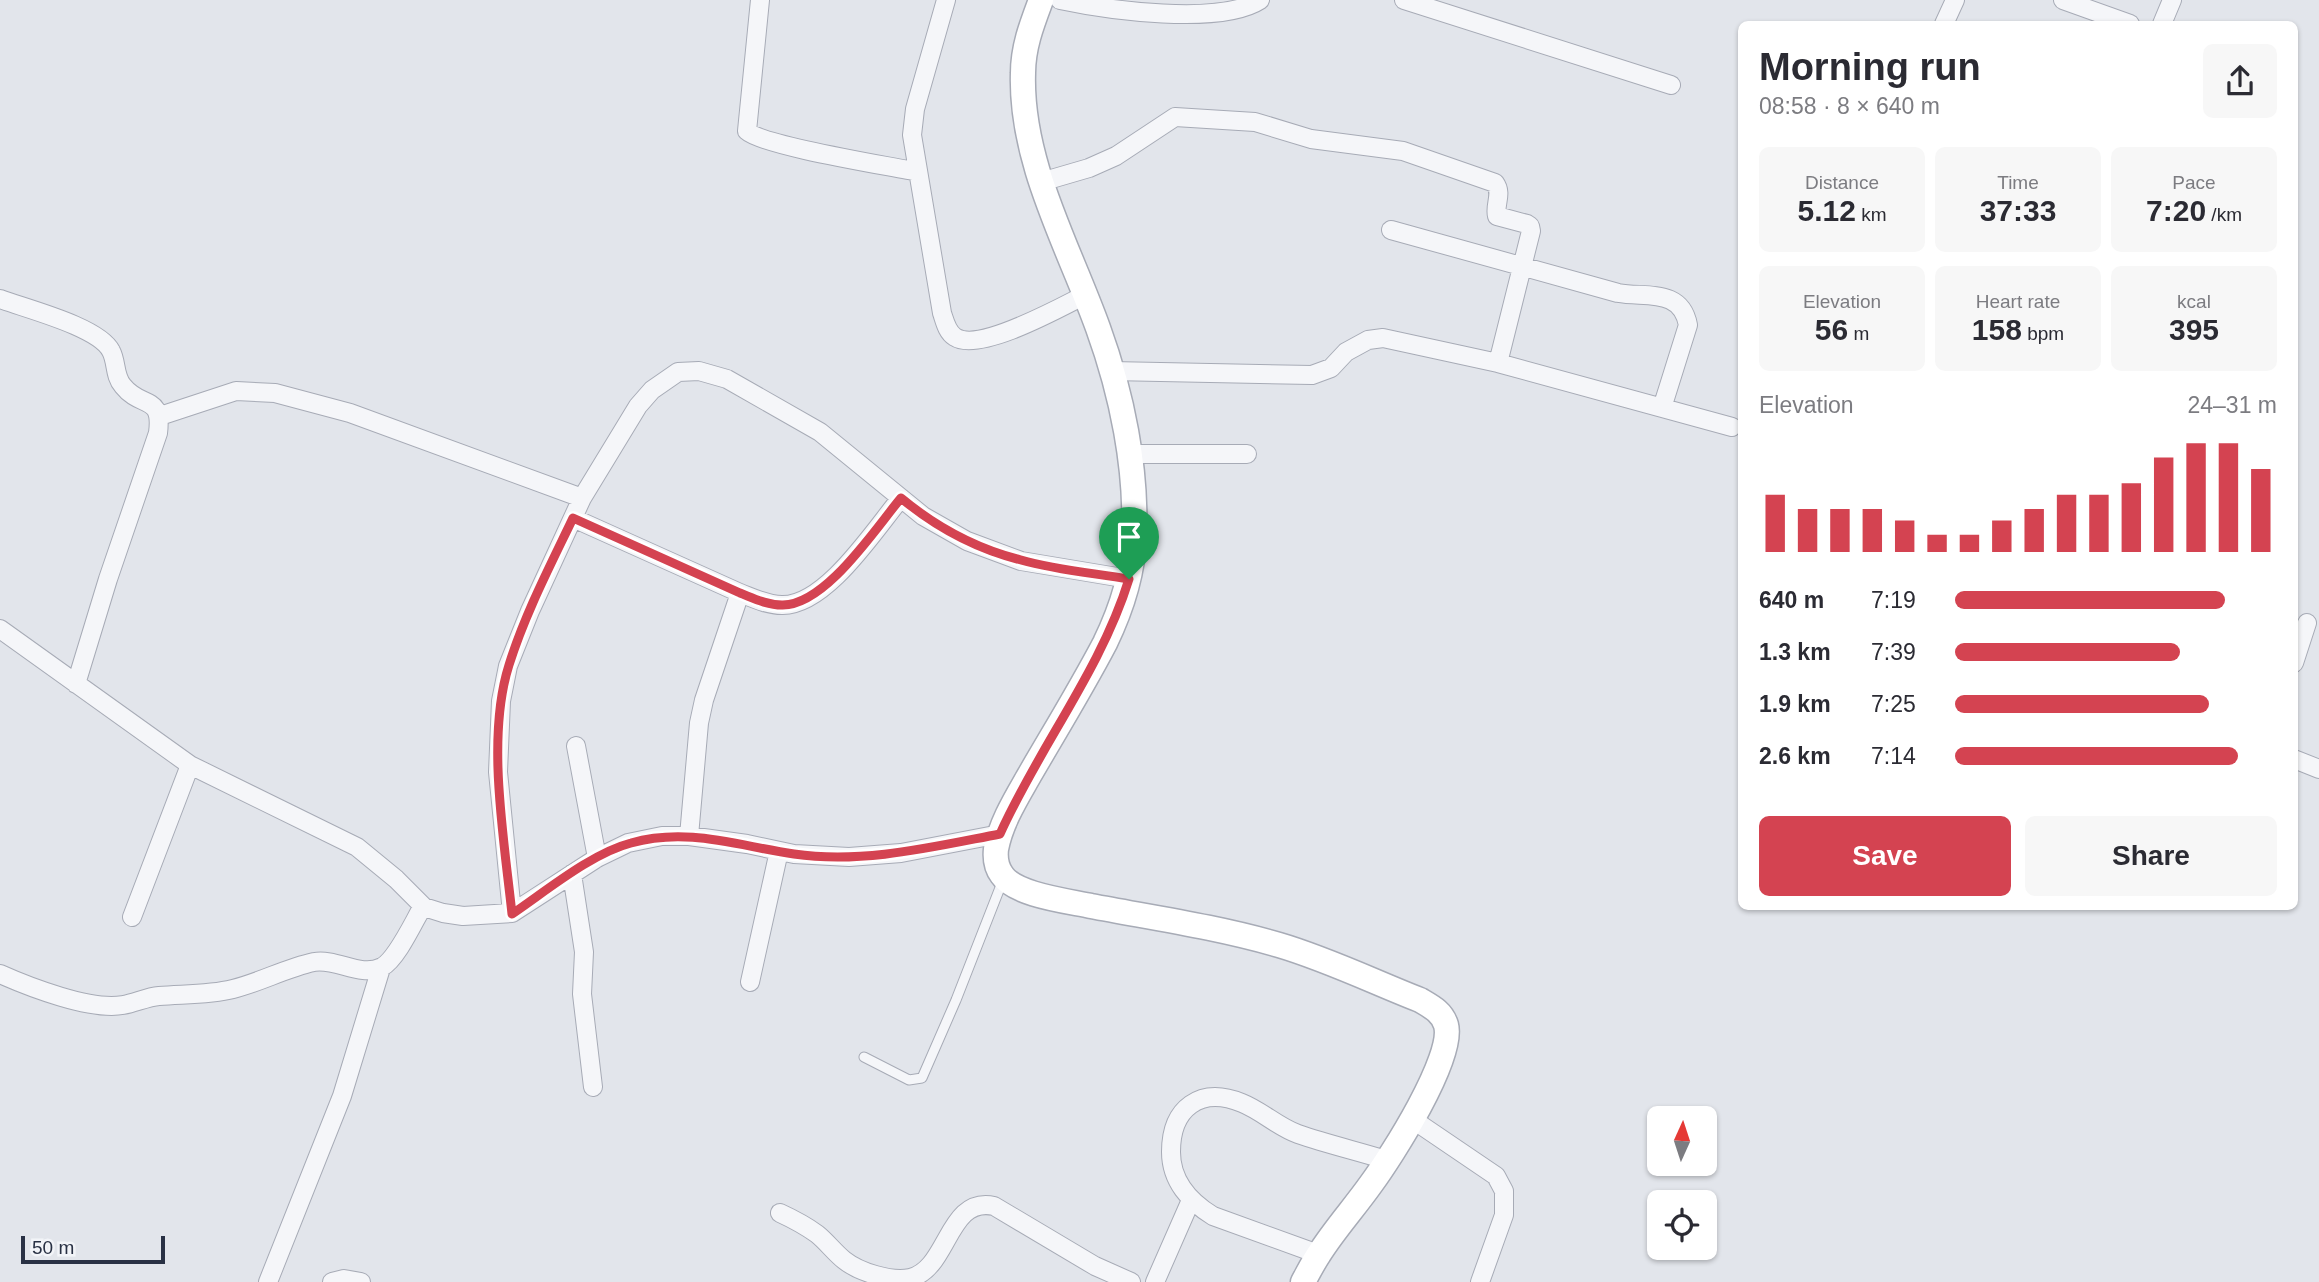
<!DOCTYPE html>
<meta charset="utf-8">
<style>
:root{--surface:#fff;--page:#f7f7f7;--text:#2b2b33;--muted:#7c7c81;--accent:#d44351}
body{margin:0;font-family:Arial,sans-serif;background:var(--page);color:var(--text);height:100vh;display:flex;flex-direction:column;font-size:26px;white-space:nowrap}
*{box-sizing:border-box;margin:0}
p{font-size:23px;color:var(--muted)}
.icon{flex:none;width:38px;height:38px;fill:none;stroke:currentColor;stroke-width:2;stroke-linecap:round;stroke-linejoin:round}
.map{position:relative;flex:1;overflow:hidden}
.side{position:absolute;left:1738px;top:21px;width:560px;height:889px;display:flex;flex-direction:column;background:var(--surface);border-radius:10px;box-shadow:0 2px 5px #0004}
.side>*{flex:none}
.needle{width:46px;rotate:3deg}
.controls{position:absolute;left:1647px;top:1106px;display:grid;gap:14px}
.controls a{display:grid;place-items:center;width:70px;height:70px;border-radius:10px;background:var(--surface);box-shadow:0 2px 5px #0004;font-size:35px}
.scale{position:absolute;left:21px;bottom:18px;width:144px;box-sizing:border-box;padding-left:7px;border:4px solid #293144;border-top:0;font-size:19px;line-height:24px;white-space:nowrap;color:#293144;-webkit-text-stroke:5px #f2f4f8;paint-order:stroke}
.pin{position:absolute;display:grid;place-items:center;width:60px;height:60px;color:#fff;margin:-72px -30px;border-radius:50% 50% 50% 0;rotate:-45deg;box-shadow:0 0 7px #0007}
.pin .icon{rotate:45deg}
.round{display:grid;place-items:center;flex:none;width:74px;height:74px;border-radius:10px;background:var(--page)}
.summary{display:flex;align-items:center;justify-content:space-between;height:119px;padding:0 21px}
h1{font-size:38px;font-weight:700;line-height:52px}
.stats{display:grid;grid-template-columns:repeat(3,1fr);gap:10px;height:119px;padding:7px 21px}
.stats div{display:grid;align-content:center;border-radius:10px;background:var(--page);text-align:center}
.stats b{font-size:30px;font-weight:700}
.stats small{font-size:19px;font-weight:400}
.stats p{font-size:19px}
.chart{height:196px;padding:14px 21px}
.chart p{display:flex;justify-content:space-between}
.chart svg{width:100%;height:126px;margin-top:7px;stroke:var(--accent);stroke-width:6}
.cta{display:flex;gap:14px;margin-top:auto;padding:14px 21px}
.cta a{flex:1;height:80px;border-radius:10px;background:var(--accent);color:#fff;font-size:28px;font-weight:700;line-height:80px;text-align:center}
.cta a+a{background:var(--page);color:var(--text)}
ul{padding:0 21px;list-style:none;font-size:23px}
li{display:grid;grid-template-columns:112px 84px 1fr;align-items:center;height:52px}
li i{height:18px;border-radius:9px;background:var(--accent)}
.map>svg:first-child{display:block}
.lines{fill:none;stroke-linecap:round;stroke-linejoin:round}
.lane-casing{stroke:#a7abb6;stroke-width:11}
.street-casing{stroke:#a7abb6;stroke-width:20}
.secondary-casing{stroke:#a7abb6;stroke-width:27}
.lane{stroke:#f5f6f9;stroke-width:9}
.street{stroke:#f5f6f9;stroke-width:18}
.secondary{stroke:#fff;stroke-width:24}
.route-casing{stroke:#fff;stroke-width:14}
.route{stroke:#d44351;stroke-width:9}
</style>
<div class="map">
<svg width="2319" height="1282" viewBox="0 0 2319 1282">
<rect width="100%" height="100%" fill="#e2e5eb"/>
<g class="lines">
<g class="lane-casing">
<path id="lane" d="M 864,1057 L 909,1080 L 922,1078 L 956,1000 L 1003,880"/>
</g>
<g class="street-casing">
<path id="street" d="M 760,0 L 747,131 C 763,146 890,166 918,172
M 946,0 L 915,109 L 912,135 L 942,313 C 945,322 947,332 955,337 C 979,353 1061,307 1085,295
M 1060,0 C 1107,10 1220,26 1260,0
M 1404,0 L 1671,85
M 2063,0 L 2130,24
M 1944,24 L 1955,0
M 2162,24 L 2172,0
M 1041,182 L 1089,168 L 1116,156 L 1175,117 L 1255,122 L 1311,139 L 1403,151 L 1495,183 C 1503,194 1494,205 1497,216 L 1527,224 L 1530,226 L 1531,231 L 1498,363
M 1391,230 L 1618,293 C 1647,298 1681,288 1688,325 L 1662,408
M 0,299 C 27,309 99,327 111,351 C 117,362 114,376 123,386 C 141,409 163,394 158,433 L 108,579 L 76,684
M 1111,371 L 1312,375 L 1331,368 L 1346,352 L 1368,340 L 1383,338 L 1498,363 L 1732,427
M 160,416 L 236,391 L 275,393 L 350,413 L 582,498
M 1129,454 L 1247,454
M 573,518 L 740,593 C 753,598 767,605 782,605 C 826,606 875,529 901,498
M 0,629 L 190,765 L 357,847 L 396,879 L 424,907 L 443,913 L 463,916 L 512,913 L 597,858 L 628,843 L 662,836 L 689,836 L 747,844 L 794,854 L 849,857 L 901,853 L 1000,834
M 2294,663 L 2307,623
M 576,746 L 597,858
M 2294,759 L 2319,769
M 689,836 L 699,723 L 704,700 L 740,593
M 572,874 L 584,952 L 582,994 L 593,1087
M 512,913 L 498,772 L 501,701 L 508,666 L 530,611 L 582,498 L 638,406 L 652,390 L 678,372 L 699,371 L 727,379 L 820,432 L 923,516 L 967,541 L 1021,561 L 1129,579
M 132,917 L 190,765
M 0,974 C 29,987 91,1011 123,1005 C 135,1003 147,997 159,996 C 184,994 209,995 233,989 C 261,982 286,968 314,962 C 337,958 360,978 382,967 C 397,959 414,921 423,906
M 750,982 L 779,851
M 1412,1119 L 1496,1176 L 1504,1191 L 1504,1215 L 1480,1282
M 780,1213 C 793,1219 806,1226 817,1234 C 827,1242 834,1252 844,1260 C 859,1272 891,1282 910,1278 C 949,1269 947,1196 994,1206 L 1095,1266 L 1131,1282
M 1318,1254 L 1213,1216 C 1190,1202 1171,1181 1171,1152 C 1171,1108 1200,1086 1242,1103 C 1262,1111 1278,1127 1298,1134 C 1327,1144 1357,1151 1386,1160
M 268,1282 L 342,1096 L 381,968
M 332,1282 L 344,1279 L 361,1282
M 1155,1282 L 1191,1200"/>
</g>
<g class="secondary-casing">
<path id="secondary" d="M 1041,0 C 1032,24 1023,47 1023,73 C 1020,162 1069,247 1098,328 C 1122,394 1137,468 1134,537 C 1133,574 1121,610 1105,643 C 1082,687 1055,731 1030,774 C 1017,797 1001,822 996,849 C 995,858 996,867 1002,875 C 1015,895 1068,901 1091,906 C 1154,918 1217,927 1279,945 C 1327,959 1374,982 1420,1000 C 1432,1007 1442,1012 1446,1025 C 1455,1057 1391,1157 1371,1184 C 1354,1208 1334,1230 1319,1254 C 1313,1263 1308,1273 1303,1282"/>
</g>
<use href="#lane" class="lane"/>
<use href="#street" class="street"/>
<use href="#secondary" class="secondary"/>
</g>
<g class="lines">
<g class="route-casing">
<path id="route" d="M 901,498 C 936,527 977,549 1021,560 C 1056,570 1093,573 1129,579 C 1101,670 1039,747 1000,834 C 932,847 863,864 794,854 C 738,846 688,827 631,843 C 592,853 546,891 512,914 C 504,838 486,737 509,665 C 525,614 550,566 573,518 L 740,593 C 753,598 767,605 782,605 C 825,606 875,529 901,498 Z"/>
</g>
<use href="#route" class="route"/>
</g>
</svg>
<div class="controls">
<a><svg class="needle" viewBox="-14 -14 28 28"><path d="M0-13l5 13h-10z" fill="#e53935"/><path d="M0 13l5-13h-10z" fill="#7c7c81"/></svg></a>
<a><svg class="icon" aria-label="locate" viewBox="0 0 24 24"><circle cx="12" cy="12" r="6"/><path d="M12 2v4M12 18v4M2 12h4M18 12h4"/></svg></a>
</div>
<div class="scale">50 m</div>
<div class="pin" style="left:1129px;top:579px;background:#1e9e55"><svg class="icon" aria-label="arrive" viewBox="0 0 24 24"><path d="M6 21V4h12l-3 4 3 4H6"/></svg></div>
<section class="side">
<div class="summary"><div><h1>Morning run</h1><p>08:58 · 8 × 640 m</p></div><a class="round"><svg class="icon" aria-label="share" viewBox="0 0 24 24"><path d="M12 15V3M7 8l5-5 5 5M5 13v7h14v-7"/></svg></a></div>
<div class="stats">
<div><p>Distance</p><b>5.12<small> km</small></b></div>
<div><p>Time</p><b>37:33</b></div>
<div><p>Pace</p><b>7:20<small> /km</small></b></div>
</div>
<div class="stats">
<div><p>Elevation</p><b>56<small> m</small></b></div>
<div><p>Heart rate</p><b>158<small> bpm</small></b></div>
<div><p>kcal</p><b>395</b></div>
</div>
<div class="chart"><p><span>Elevation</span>24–31 m</p>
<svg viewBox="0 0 160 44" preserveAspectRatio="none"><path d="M5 44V24M15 44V29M25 44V29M35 44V29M45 44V33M55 44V38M65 44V38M75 44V33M85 44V29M95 44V24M105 44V24M115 44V20M125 44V11M135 44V6M145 44V6M155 44V15"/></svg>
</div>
<ul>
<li><b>640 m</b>7:19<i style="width:84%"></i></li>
<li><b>1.3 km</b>7:39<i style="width:70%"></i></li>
<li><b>1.9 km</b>7:25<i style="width:79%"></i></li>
<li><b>2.6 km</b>7:14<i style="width:88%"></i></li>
</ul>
<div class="cta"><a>Save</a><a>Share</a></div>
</section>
</div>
